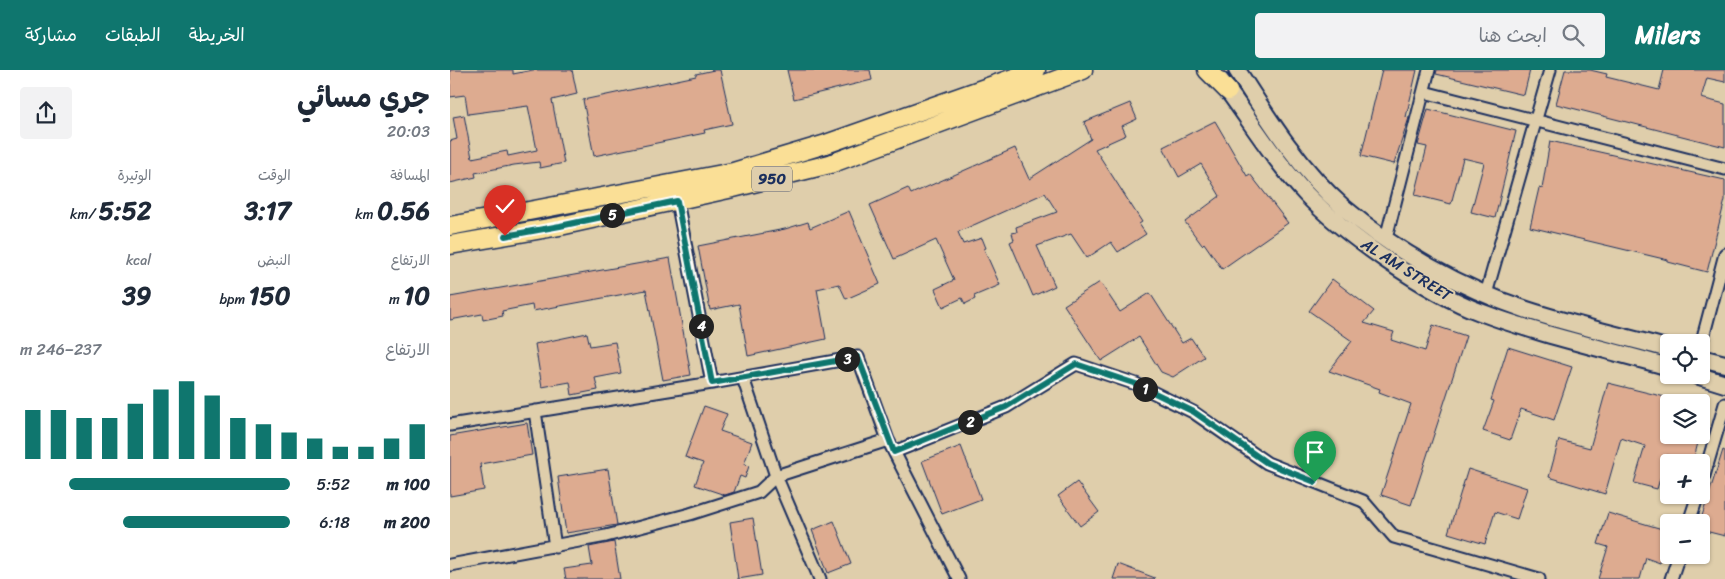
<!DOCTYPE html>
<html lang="ar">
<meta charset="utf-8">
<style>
:root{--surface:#fff;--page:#f2f2f3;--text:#1f2937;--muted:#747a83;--accent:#0f766e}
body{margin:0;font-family:Sriracha,"Playpen Sans Arabic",sans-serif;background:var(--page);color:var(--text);direction:rtl;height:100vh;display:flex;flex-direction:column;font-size:19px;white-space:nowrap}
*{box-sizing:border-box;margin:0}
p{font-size:16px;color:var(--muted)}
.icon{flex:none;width:28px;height:28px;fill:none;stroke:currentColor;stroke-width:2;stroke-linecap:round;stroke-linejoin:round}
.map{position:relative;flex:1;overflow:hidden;direction:ltr}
.panel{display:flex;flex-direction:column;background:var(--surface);width:450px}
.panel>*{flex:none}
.controls{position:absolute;left:1210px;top:264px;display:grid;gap:10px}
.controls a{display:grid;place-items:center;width:50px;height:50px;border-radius:5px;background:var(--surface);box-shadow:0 1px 4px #0004;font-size:25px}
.pin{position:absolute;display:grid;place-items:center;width:42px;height:42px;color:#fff;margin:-51px -21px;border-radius:50% 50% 50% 0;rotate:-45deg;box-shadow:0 0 5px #0007}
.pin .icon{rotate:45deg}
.km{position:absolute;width:25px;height:25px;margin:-12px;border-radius:50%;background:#222;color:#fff;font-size:14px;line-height:25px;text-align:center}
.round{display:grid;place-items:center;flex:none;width:52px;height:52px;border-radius:5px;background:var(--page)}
.headline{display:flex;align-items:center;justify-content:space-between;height:85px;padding:0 20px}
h1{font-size:28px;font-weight:700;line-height:38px}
.stats{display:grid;grid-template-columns:repeat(3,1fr);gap:8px;height:85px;padding:5px 20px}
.stats div{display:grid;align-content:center}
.stats b{font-size:25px;font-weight:700}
.stats small{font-size:14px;font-weight:400}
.stats p{font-size:14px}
.chart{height:140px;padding:10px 20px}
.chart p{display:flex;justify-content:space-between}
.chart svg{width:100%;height:90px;margin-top:5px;stroke:var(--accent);stroke-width:6}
ul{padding:0 20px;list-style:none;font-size:16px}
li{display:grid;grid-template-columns:80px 60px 1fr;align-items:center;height:38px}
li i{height:12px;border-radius:6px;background:var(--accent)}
header{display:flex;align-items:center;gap:30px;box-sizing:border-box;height:70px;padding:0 25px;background:var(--accent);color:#fff}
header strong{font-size:24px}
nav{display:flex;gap:28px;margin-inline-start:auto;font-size:18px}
.search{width:350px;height:45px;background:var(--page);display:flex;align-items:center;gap:12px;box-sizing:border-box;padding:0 18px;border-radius:5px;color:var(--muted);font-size:19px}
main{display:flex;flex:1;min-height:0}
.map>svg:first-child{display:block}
.building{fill:#ddab90;stroke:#1b2f5e}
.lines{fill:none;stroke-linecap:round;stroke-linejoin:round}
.minor-casing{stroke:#1b2f5e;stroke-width:15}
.secondary-casing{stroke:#1b2f5e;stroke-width:20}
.primary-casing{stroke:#1b2f5e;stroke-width:21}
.minor{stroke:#dfceab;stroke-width:11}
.secondary{stroke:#dfceab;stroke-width:16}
.primary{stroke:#fadf96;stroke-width:18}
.route-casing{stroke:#fff;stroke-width:10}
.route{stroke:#0f766e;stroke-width:6}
.labels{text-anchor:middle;stroke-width:4;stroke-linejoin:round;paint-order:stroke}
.shield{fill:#dfceab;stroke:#565f75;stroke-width:1}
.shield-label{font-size:15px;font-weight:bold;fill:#1b2f5e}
.street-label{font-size:16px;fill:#1b2f5e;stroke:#dfceab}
</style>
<header>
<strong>Milers</strong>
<div class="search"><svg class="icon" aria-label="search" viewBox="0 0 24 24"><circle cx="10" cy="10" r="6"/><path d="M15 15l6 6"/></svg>ابحث هنا</div>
<nav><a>الخريطة</a><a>الطبقات</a><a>مشاركة</a></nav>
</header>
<main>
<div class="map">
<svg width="1275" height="509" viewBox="0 0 1275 509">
<rect width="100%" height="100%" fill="#dfceab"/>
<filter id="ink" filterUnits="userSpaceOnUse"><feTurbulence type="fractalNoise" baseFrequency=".02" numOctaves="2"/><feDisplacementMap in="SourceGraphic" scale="10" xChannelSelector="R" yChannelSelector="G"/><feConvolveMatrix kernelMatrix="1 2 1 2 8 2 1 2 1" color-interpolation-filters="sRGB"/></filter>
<g filter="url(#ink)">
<path class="building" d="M 0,0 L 63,0 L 63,4 L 83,0 L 122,0 L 127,24 L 102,30 L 114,93 L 90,98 L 89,92 L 64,95 L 25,103 L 26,107 L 0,113 L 0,71 L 7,69 L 3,47 L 14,45 L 22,88 L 57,81 L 58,86 L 87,80 L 78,36 L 18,44 L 15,25 L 0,27 Z
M 264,0 L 270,0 L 282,54 L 254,60 L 255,63 L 144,86 L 133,30 L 246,6 L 246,4 Z
M 337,0 L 420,0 L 422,10 L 344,29 Z
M 932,0 L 967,0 L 956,47 L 959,48 L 944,94 L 911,86 Z
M 987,0 L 1080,0 L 1074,25 L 986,4 Z
M 1115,0 L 1140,0 L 1157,4 L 1156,7 L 1209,20 L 1214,0 L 1275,0 L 1275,12 L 1257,8 L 1251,28 L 1275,34 L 1275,77 L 1106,34 Z
M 680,33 L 687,49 L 672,56 L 676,65 L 645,79 L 692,152 L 689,154 L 696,164 L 668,182 L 661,172 L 637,188 L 621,164 L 587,176 L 605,216 L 583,226 L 560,172 L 564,170 L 562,163 L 567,162 L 566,157 L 607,142 L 595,123 L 508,162 L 513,174 L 532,168 L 536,178 L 534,179 L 550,215 L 524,226 L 525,229 L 515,234 L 512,228 L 493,237 L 485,219 L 504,210 L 486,170 L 444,189 L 420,135 L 458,118 L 461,124 L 565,78 L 579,109 L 641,69 L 634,52 Z
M 978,39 L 1066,61 L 1045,148 L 1021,142 L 1034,93 L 1013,88 L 1001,134 L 965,125 L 977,77 L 968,75 Z
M 765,51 L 797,106 L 800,104 L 838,153 L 772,199 L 754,173 L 752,175 L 735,152 L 770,126 L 751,94 L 729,107 L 713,77 Z
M 1100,71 L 1275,110 L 1275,130 L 1257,202 L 1218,192 L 1218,190 L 1080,157 L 1089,118 L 1092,119 Z
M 399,141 L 430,214 L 396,229 L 389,214 L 367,219 L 376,269 L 298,286 L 289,234 L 260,240 L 248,176 L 335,159 L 358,152 L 360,158 Z
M 220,188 L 241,305 L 213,310 L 196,220 L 83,241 L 82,235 L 52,241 L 53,246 L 33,250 L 32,244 L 0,250 L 0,227 Z
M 882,209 L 924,241 L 914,253 L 944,262 L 941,270 L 975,281 L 983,255 L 1016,266 L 961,435 L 931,425 L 961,334 L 929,322 L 930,319 L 879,301 L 902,271 L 859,241 Z
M 650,212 L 670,242 L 700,223 L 732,273 L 741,268 L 754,287 L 723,307 L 711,302 L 689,267 L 651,291 L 614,235 Z
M 137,263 L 140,276 L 165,272 L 171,303 L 145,308 L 148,320 L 122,325 L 120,312 L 92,317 L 85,274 Z
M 1058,277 L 1122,297 L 1104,350 L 1071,339 L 1060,370 L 1033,361 L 1044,331 L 1041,330 Z
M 1158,313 L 1219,328 L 1219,344 L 1212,365 L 1250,365 L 1243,392 L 1217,385 L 1207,419 L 1184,413 L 1195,376 L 1171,368 L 1155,424 L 1099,407 L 1109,370 L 1140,378 Z
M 254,336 L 277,344 L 270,361 L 302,372 L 294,394 L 299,396 L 295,408 L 290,406 L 284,422 L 275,425 L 245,415 L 253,393 L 235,387 Z
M 77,353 L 82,385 L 30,394 L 34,420 L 0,426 L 0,366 Z
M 511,376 L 531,429 L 492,444 L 472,391 Z
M 1273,380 L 1275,381 L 1275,466 L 1251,460 L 1251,449 Z
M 158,399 L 167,455 L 116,463 L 108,407 Z
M 1018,399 L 1077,418 L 1067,449 L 1045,442 L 1035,474 L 998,463 Z
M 627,412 L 649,442 L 630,456 L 608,426 Z
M 1158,443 L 1219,461 L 1210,493 L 1196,488 L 1190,509 L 1148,509 L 1158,477 L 1148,474 Z
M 303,448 L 312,505 L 288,509 L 280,452 Z
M 384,451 L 401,494 L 378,503 L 362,460 Z
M 164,472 L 170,509 L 116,509 L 114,499 L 142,495 L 139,477 Z
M 668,494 L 705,508 L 704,509 L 663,509 Z"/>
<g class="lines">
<g class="minor-casing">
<path id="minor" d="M 974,22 L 1275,99
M 227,131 L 262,313
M 936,168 L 979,0
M 1036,224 L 1100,0
M 1251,275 L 1275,184
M 293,308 L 326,406 L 370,509
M 85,341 L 105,477
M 0,355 L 262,313 L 408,287 L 438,370 L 509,509
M 444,382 L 556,337 L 626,294 L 686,314 L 743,342 L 817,393 L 913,431 L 944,467 L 1089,509
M 1251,416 L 1275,334
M 1239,452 L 1248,425
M 0,495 L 156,466 L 240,444 L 309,422 L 326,406 L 438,370
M 1221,509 L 1229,485"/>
</g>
<g class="secondary-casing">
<path id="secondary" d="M 787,0 C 817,47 850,100 893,137 C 946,182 1011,218 1077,240 C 1123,255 1172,266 1219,279
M 770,10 C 799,48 823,89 856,124 C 895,165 977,222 1030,242 C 1091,265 1156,279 1219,297
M 1251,288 L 1275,294
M 1246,305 L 1275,314"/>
</g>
<g class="primary-casing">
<path id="primary" d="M 757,0 L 778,21
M 0,156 L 283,102 L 376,74 L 586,0
M 0,175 L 110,156 L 283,118 L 380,94 L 633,0"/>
</g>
<use href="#minor" class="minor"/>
<use href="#secondary" class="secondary"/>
<use href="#primary" class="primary"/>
</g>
</g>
<g class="lines" filter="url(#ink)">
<g class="route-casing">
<path id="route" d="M 55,166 L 110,156 L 227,131 L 262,313 L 408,287 L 444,382 L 556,337 L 626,294 L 686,314 L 744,342 L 817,393 L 865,412"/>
</g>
<use href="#route" class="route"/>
</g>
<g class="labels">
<rect class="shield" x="302" y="96.5" width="40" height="25" rx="4"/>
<g class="shield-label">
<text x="322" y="114">950</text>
</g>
<g class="street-label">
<text transform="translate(957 199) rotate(32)" y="6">AL AM STREET</text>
</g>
</g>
</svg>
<div class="controls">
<a><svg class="icon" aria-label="locate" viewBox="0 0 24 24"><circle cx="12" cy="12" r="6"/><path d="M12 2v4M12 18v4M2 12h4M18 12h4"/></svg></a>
<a><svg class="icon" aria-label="layers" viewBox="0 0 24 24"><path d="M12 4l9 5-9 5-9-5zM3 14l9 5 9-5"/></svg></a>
<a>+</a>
<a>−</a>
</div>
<div class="pin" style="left:865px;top:412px;background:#1e9e55"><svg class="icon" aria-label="arrive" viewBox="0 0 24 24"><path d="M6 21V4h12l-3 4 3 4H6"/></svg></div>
<div class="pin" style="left:55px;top:166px;background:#d93025"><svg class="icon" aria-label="check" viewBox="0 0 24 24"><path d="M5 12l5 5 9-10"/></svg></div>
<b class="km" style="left:695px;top:319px">1</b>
<b class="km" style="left:520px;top:352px">2</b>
<b class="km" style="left:397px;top:289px">3</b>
<b class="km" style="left:251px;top:256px">4</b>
<b class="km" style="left:162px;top:145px">5</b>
</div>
<section class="panel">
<div class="headline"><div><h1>جري مسائي</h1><p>20:03</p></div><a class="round"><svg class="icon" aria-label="share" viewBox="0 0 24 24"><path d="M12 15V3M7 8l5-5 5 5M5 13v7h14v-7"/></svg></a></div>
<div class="stats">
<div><p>المسافة</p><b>0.56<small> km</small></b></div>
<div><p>الوقت</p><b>3:17</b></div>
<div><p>الوتيرة</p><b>5:52<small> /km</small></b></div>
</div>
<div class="stats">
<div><p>الارتفاع</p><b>10<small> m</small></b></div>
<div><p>النبض</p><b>150<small> bpm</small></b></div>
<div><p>kcal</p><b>39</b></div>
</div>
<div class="chart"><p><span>الارتفاع</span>237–246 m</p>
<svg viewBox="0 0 160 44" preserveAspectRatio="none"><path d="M5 44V20M15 44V20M25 44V24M35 44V24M45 44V17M55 44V10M65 44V6M75 44V13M85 44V24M95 44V27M105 44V31M115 44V34M125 44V38M135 44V38M145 44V34M155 44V27"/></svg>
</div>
<ul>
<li><b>100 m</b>5:52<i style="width:82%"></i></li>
<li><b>200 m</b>6:18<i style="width:62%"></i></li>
</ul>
</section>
</main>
